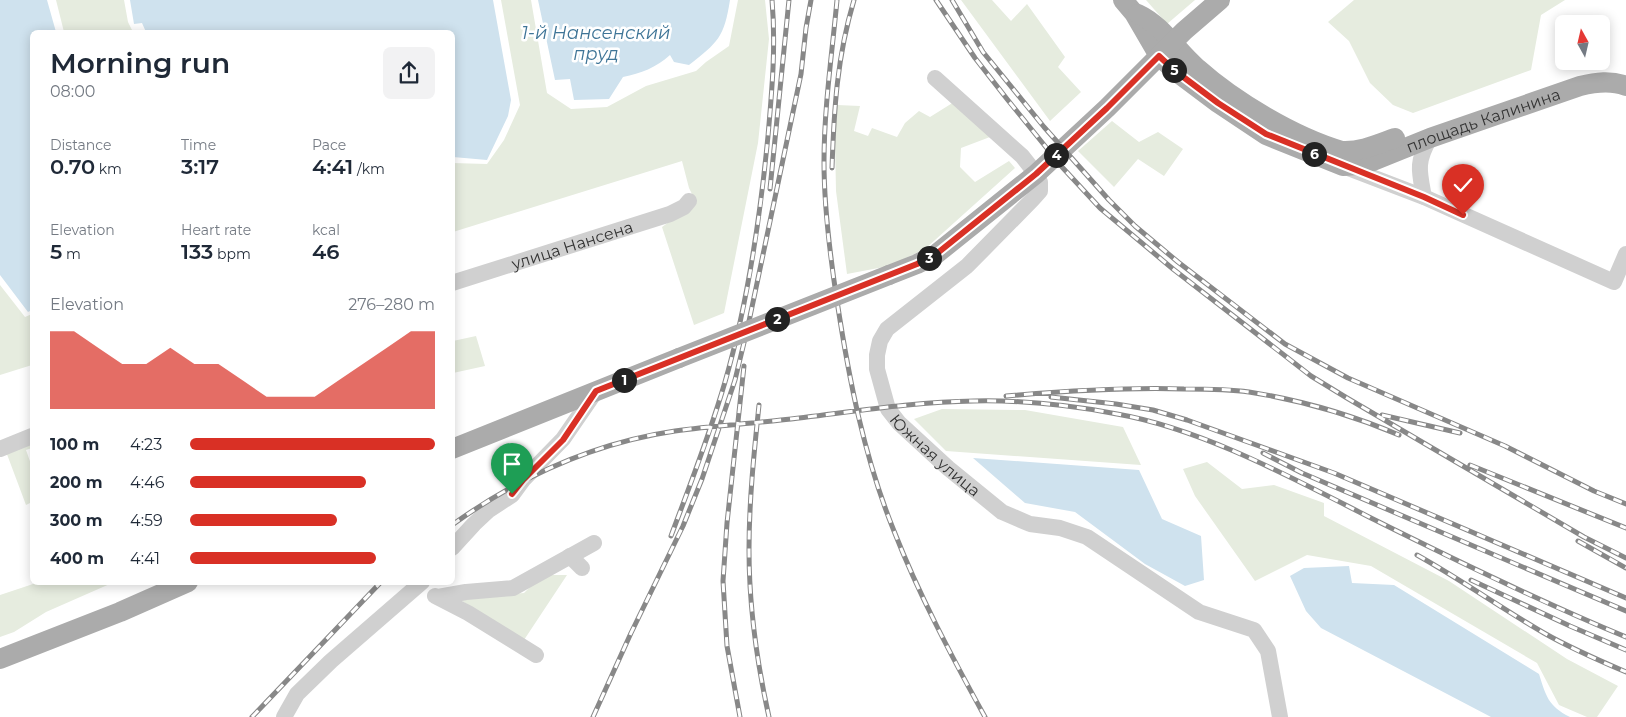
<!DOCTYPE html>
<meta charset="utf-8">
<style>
:root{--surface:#fff;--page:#f2f2f3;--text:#1f2937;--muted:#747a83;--accent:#d93025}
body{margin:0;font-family:Montserrat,sans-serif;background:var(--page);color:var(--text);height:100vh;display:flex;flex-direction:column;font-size:19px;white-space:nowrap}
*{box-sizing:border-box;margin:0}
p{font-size:16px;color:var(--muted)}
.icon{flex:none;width:28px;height:28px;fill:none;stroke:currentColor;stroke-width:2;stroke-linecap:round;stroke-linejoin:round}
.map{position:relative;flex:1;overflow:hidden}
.sheet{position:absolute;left:30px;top:30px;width:425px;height:555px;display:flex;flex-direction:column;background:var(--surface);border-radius:8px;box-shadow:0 2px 12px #0003}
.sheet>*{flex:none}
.needle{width:32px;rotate:352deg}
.tools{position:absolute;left:1555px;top:15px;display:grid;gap:10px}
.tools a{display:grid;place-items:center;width:55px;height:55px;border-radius:8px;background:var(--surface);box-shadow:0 2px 12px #0003;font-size:25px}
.pin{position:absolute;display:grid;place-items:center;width:42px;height:42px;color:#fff;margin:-51px -21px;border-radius:50% 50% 50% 0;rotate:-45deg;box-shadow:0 0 5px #0007}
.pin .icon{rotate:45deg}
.km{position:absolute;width:25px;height:25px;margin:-12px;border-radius:50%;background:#222;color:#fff;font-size:14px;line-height:25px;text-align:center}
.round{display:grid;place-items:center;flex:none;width:52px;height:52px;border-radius:8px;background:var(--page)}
.summary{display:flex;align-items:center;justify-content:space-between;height:85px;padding:0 20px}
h1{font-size:28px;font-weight:600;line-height:38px}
.figures{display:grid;grid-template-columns:repeat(3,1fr);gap:8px;height:85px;padding:5px 20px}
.figures div{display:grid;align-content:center}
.figures b{font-size:21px;font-weight:600}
.figures small{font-size:14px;font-weight:400}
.figures p{font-size:14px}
.chart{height:140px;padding:10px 20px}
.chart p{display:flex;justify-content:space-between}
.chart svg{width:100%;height:90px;margin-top:5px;fill:var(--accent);opacity:.7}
ul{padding:0 20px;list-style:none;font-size:16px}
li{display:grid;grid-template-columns:80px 60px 1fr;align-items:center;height:38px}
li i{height:12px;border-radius:6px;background:var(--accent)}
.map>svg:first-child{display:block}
.green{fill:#e6ecdf}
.water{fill:#cfe2ee}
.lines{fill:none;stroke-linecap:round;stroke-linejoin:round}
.minor{stroke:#d0d0d0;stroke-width:16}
.major{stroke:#ababab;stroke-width:20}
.rail-casing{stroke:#888;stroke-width:5}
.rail{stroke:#fff;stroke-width:3;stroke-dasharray:9;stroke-linecap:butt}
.major-bridge{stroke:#ababab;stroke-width:20}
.route-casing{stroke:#fff;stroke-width:10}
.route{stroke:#d93025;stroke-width:6}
.labels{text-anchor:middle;stroke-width:5;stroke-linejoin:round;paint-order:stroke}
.street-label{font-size:16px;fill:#333;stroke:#fff}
.water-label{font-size:18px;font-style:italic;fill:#3f7597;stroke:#fff}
</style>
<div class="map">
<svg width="1626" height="717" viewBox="0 0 1626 717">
<rect width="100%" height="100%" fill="#fff"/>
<path class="green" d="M 56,0 L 124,0 L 128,22 L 133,32 L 64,32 Z
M 501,0 L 531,0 L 547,93 L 571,109 L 607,107 L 646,86 L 696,71 L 706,62 L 729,46 L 738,0 L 765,0 L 769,39 L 758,143 L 724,313 L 694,325 L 662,227 L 696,202 L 689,188 L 682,161 L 453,232 L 452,163 L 487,164 L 504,140 L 520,105 Z
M 961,0 L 992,0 L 1011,21 L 1027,4 L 1065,57 L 1058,67 L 1081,92 L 1050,121 Z
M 1146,0 L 1195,0 L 1167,24 Z
M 1354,0 L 1565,0 L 1541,15 L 1531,70 L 1413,113 L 1393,105 L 1370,83 L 1349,41 L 1328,22 Z
M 954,102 L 990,137 L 961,148 L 960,167 L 975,182 L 1009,161 L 1015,168 L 925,249 L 889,266 L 847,274 L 836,191 L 835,142 L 837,105 L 860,106 L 854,131 L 868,136 L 872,128 L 897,137 L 905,123 L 919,111 L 930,117 Z
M 1112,121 L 1139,142 L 1158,132 L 1183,149 L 1164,176 L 1138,159 L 1114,187 L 1078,151 Z
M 0,285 L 25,317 L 32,314 L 32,365 L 0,375 Z
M 476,336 L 485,366 L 453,373 L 453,341 Z
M 942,409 L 1025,410 L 1123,427 L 1141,465 L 946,451 L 914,419 Z
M 32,438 L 32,448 L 26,450 L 32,467 L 32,502 L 26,505 L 5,449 Z
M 1207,462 L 1242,489 L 1274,485 L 1324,503 L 1324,516 L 1449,581 L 1567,659 L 1618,686 L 1597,717 L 1587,717 L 1559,705 L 1537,663 L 1371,566 L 1307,555 L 1255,581 L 1195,496 L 1183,469 Z
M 542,575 L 567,575 L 524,640 L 462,601 L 463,598 L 524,593 Z
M 36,583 L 36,582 L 112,583 L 46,612 L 14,632 L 0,637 L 0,595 Z"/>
<path class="water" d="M 0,0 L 47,0 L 56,32 L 32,32 L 32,310 L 28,312 L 0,275 Z
M 130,0 L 493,0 L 511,100 L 508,116 L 487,160 L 453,157 L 452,32 L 146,32 L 142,23 L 134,24 Z
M 538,0 L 730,0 C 724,38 718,42 689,65 L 674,62 L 670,55 C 656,68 641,73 623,77 L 609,99 L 574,100 L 570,79 L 555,80 Z
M 973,458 L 1139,470 L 1162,519 L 1201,536 L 1204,580 L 1185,586 L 1145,564 L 1075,512 L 1025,503 Z
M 1349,566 L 1352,583 L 1394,585 L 1539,674 C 1546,696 1548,706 1570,717 L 1491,717 L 1321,628 L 1306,611 L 1290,576 L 1304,568 Z"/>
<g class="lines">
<g class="minor">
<path id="s1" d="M 935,78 L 1022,156 L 1033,170 L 1040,182 L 1040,191 L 1032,200 L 967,266 L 887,329 L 880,341 L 877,355 L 877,369 L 888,409 L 899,423 L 948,468 L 1002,512 L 1030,524 L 1060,528 L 1087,537 L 1199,612 L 1254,630 L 1268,651 L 1280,717"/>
<path d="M 1343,166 L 1424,197 L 1614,282 L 1626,254"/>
<path d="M 1424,197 C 1419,171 1416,162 1430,138"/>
<path id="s2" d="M 452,283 L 670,214 L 684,207 L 689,201"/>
<path d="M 0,449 L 32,436"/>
<path d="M 452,548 L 474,524 L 489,510 L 512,495 L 523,480 L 563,439 L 596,391"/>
<path d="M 570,556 L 582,568"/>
<path d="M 435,596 L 468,613 L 536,655"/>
<path d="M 438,597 L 466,592 L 513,588 L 594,543"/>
<path d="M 284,717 L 297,694 L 331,661 L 422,582"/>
</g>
<g class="major">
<path id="s3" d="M 1123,0 L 1134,13 L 1159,56 L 1174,70 L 1218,103 L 1266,135 L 1343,166 L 1358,165 L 1373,161 L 1430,138 L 1580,86 C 1596,82 1611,80 1626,86"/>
<path d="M 1138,14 C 1162,25 1177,51 1197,68 C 1234,101 1294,137 1342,151 C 1361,152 1378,144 1395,138"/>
<path d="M 889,275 L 917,264 L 935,255 L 1036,174 L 1107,108 L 1184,31 L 1220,0"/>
<path d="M 452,449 L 679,358"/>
<path d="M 0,659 L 120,612 L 188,582"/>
</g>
<g class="rail-casing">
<path id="rail" d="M 837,0 C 832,54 824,108 824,162 C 824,208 830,255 837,301 C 849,379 864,457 894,531 C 919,595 952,657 985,717
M 936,0 L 975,58 L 1007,99 L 1062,167 L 1100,208 L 1173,269 L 1311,376 L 1347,398 L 1584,537 L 1626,558
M 952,0 L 983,52 L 1044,127 L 1109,200 L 1135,226 L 1178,262 L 1285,344 L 1348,378 L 1505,446 L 1594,491 L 1626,504
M 832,168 C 834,109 837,57 854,0
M 770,189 L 789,0
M 1006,396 C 1065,391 1124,387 1184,389 C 1206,389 1228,389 1249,392 C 1300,400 1352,415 1399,435
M 1051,397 L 1116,404 L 1153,410 L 1187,420 L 1334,473 L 1626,598
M 759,405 C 754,453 749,501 749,550 C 749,606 757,663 769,717
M 1382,415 L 1460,433
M 1263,453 L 1302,473 L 1626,611
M 1470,465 L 1626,528
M 452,525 C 519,477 594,443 675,431 C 710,426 746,424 781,420 C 845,413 910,402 974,401 C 1022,400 1070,405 1117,414 C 1203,429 1294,479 1371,518 C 1455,560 1539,601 1626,637
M 671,536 C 690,485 710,434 725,382 C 748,302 760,219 768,136 C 772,90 776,46 772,0
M 1578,541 L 1626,568
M 1417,555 C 1460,579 1501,608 1544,633 C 1570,648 1598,660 1626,672
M 1471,580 L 1570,626 L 1626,650
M 252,717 L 381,582
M 593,717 L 631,633 L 683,526 L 702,479 L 735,380 L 748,326 L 801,74 L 806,28 L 811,0
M 740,717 L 727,646 L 723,581 L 727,523 L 744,366"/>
</g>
<use href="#rail" class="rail"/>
<path class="major-bridge" d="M 679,358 L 889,275"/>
</g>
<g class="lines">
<g class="route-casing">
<path id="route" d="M 512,494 L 523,480 L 563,440 L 596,391 L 917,264 L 935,255 L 1036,174 L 1107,108 L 1159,56 L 1174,70 L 1218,103 L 1266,134 L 1424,197 L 1463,215"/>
</g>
<use href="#route" class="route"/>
</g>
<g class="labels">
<g class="street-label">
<text dy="6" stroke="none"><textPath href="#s3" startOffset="431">площадь Калинина</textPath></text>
<text dy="6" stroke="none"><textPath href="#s2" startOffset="126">улица Нансена</textPath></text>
<text dy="6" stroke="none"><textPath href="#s1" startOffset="514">Южная улица</textPath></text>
</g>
<g class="water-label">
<text x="596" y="39">1-й Нансенский<tspan x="596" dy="21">пруд</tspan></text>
</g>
</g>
</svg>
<div class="tools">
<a><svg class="needle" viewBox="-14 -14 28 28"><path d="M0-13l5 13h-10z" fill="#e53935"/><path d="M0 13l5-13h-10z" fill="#747a83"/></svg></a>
</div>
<div class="pin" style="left:512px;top:494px;background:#1e9e55"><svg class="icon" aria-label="arrive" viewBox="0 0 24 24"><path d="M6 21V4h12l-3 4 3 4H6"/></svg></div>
<div class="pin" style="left:1463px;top:215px;background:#d93025"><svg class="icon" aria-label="check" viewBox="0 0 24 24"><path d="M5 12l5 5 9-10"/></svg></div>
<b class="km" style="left:624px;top:380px">1</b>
<b class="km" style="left:777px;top:319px">2</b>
<b class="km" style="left:929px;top:258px">3</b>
<b class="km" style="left:1056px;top:155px">4</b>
<b class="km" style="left:1174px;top:70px">5</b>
<b class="km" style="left:1314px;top:154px">6</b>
<section class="sheet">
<div class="summary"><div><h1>Morning run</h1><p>08:00</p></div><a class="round"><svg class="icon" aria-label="share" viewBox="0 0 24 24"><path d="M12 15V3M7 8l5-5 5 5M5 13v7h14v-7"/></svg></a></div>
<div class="figures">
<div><p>Distance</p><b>0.70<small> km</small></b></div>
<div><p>Time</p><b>3:17</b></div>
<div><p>Pace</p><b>4:41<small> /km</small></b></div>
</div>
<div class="figures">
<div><p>Elevation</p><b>5<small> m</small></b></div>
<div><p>Heart rate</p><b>133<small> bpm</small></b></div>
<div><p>kcal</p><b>46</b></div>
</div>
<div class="chart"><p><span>Elevation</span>276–280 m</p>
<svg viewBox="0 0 160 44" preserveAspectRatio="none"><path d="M0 44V6L10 6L20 14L30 22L40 22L50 14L60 22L70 22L80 30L90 38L100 38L110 38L120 30L130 22L140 14L150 6L160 6V44z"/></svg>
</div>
<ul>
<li><b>100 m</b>4:23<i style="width:100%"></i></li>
<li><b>200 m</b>4:46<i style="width:72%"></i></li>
<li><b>300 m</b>4:59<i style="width:60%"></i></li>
<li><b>400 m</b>4:41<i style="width:76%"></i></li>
</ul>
</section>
</div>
